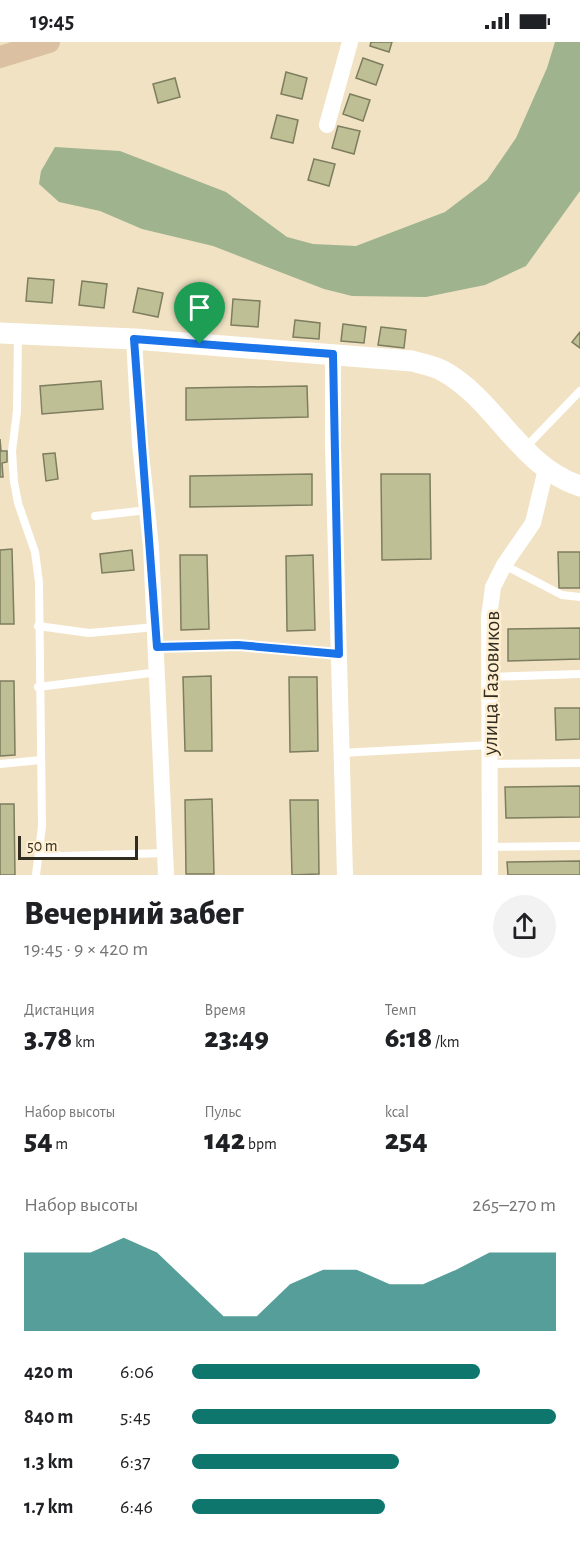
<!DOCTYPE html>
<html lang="ru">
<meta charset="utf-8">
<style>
:root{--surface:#fff;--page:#f2f2f2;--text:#202124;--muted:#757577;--accent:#0f766e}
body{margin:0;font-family:"Alegreya Sans",sans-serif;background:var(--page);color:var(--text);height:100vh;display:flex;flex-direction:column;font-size:22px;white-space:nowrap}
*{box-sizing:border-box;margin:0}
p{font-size:20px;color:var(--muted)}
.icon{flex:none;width:33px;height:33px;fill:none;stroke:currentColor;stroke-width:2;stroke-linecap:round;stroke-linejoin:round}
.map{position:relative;height:833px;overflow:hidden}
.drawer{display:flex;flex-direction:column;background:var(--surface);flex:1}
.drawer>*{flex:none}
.scale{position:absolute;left:18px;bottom:15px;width:120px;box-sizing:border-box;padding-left:6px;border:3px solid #312c20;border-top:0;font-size:16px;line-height:21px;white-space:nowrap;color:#312c20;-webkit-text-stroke:4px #ffefd0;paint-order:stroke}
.pin{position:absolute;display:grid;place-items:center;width:51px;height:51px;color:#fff;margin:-62px -26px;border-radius:50% 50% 50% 0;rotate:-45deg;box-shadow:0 0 6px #0007}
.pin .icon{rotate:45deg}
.round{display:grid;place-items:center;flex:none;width:63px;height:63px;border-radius:32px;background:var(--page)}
.head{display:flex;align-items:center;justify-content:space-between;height:102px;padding:0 24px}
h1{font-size:33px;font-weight:800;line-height:45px}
.figures{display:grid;grid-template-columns:repeat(3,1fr);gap:9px;height:102px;padding:6px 24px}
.figures div{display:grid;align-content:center}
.figures b{font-size:30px;font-weight:800}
.figures small{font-size:16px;font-weight:400}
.figures p{font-size:16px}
.chart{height:168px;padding:12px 24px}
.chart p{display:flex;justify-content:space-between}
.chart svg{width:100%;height:108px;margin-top:6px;fill:var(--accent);opacity:.7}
ul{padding:0 24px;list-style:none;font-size:20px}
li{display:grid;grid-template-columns:96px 72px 1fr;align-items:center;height:45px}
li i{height:15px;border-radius:8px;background:var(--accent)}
.status{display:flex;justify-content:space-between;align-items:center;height:42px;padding:0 30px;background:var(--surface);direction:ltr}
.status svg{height:16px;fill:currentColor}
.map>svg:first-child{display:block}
.water{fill:#9eb38e}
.building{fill:#bebf94;stroke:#7d7d5f;stroke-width:1.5}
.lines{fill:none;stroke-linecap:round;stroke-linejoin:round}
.service{stroke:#fff;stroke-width:8}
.minor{stroke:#fff;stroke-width:16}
.tertiary{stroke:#fff;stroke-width:21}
.secondary{stroke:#dbc1a2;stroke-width:22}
.route-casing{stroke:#fff;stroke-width:12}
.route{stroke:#1a73e8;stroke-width:8}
.labels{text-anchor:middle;stroke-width:5;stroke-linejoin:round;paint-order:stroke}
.street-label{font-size:22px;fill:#312c20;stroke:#ffefd0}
</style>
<div class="status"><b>19:45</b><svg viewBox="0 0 49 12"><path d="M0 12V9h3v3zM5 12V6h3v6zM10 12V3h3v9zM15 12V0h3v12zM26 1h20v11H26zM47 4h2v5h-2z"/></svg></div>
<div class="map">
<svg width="580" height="833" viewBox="0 0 580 833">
<rect width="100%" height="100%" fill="#f1e2c3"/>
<path class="water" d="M 555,0 L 580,0 L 580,149 L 526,224 L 485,243 L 426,255 L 352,254 L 324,247 L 213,204 L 142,187 L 100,169 L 59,160 L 39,142 L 41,129 L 55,105 L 120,109 L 226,150 L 287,195 L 313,202 L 356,204 L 445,170 L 487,138 L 516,96 L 547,26 Z"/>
<path class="building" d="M 371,0 L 392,0 L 389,10 L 370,4 Z
M 363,16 L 383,23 L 376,43 L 356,36 Z
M 286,30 L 307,36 L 302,57 L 281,52 Z
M 175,36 L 180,55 L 158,61 L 153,42 Z
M 350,52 L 370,58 L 363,79 L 343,72 Z
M 277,73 L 298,78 L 293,101 L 271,96 Z
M 338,84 L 360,89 L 354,112 L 332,106 Z
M 314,117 L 335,122 L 329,144 L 308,138 Z
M 28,236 L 54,238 L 52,261 L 26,259 Z
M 82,239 L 107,242 L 104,266 L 79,263 Z
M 138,246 L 163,251 L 158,275 L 133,270 Z
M 233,257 L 260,259 L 258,285 L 231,283 Z
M 295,278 L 320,281 L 319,297 L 293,295 Z
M 343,282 L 366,285 L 364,301 L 341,299 Z
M 381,285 L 406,288 L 404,306 L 378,303 Z
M 580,290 L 580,306 L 572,300 Z
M 101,339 L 103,367 L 42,372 L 40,344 Z
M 307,344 L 308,375 L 186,378 L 186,346 Z
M 0,397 L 1,409 L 7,409 L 7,420 L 2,421 L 3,435 L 0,435 Z
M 55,411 L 58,437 L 46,439 L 43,412 Z
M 312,432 L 312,463 L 190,465 L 190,434 Z
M 381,432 L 430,432 L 431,517 L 382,518 Z
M 12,507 L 14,582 L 0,582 L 0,508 Z
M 132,508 L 134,528 L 102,531 L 100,512 Z
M 558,510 L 580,510 L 580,546 L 559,546 Z
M 180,513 L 207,513 L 209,587 L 181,588 Z
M 313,513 L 315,588 L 287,589 L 286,514 Z
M 580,586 L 580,617 L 508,619 L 508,587 Z
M 211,634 L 212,709 L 185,709 L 183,635 Z
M 289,635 L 317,635 L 318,709 L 290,710 Z
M 0,639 L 14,639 L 15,713 L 0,714 Z
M 555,666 L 580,666 L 580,697 L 556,698 Z
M 580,744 L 580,775 L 506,776 L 505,745 Z
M 212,757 L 214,832 L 186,832 L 185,758 Z
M 290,758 L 318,758 L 319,832 L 292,833 Z
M 0,762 L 14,762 L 15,833 L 0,833 Z
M 580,819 L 580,833 L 508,833 L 507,820 Z"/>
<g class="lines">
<path class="service" d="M 18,293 L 17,369 L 12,409 L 14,440 L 18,461 L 35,510 L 39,540 L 42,784 L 36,833
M 524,407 L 580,349
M 95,474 L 147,468
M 504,523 L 562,553 L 580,555
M 38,584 L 89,591 L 156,585
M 157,605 L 238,603 L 339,612
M 489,635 L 580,632
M 38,645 L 159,630
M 341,711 L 489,703
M 0,722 L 41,718
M 489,722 L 580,721
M 490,805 L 580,804
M 40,811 L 62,814 L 165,811"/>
<path class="minor" d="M 327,83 L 350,0
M 134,297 L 140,402 L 151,505 L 166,833
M 333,312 L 333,404 L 345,833
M 490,833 L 489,575 L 493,545 L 504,523 L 533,481 L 546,427"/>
<path class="tertiary" d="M 0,291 L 134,297 L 412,319 C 422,322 434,324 443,329 C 496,358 520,425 580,444"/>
<path class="secondary" d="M 0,15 L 49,0"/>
</g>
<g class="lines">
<g class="route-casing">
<path id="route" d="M 134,297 L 333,312 L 339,612 L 238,603 L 157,605 Z"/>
</g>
<use href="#route" class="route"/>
</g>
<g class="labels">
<g class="street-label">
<text transform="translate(490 641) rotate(-89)" y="8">улица Газовиков</text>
</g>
</g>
</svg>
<div class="scale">50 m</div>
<div class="pin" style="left:200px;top:302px;background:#1e9e55"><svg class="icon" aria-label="arrive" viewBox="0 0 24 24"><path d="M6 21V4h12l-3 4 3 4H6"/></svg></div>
</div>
<section class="drawer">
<div class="head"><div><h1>Вечерний забег</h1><p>19:45 · 9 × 420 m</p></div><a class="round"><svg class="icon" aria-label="share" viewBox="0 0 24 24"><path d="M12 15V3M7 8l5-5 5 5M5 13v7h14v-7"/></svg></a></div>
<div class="figures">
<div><p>Дистанция</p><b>3.78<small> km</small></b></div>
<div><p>Время</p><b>23:49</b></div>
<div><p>Темп</p><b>6:18<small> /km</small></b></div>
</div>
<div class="figures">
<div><p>Набор высоты</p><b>54<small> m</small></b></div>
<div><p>Пульс</p><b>142<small> bpm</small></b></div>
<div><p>kcal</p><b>254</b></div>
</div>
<div class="chart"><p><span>Набор высоты</span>265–270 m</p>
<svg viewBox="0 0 160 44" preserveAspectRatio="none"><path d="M0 44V12L10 12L20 12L30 6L40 12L50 25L60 38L70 38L80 25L90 19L100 19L110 25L120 25L130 19L140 12L150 12L160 12V44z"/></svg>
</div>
<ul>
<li><b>420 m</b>6:06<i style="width:79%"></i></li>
<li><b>840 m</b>5:45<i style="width:100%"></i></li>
<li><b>1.3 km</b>6:37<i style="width:57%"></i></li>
<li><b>1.7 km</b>6:46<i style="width:53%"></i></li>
</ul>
</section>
